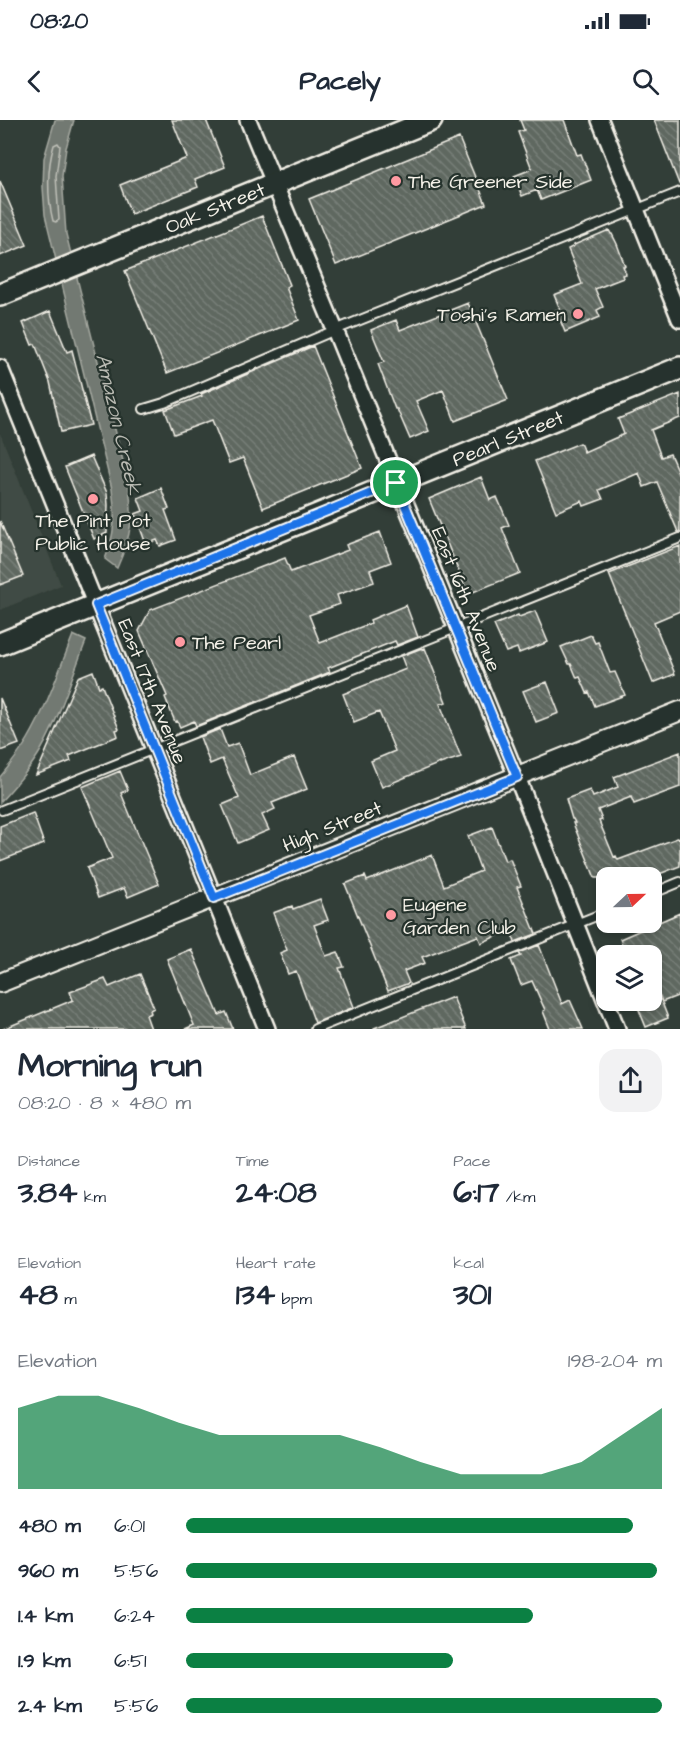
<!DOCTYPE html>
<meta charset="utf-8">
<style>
:root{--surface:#fff;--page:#f2f2f3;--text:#1f2937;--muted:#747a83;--accent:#0b8043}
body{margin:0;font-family:"Architects Daughter",sans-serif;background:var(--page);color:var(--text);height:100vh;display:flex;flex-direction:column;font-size:22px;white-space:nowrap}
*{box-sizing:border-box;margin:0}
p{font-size:20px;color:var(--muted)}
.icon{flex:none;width:33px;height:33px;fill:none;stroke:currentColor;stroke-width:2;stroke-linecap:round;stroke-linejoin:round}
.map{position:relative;height:909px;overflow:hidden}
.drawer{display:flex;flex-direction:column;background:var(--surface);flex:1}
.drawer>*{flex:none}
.needle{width:39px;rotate:68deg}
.buttons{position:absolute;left:596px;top:747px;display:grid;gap:12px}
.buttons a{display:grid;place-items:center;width:66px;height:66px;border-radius:12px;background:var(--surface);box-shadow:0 3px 9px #0003;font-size:30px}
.pin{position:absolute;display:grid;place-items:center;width:51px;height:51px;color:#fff;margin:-26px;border:3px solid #fff;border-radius:50%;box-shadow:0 2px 6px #0007}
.round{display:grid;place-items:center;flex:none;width:63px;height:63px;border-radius:18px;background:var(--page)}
.overview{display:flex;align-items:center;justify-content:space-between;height:102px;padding:0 18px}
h1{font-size:33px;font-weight:700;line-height:45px}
.figures{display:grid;grid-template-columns:repeat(3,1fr);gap:9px;height:102px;padding:6px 18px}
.figures div{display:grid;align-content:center}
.figures b{font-size:30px;font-weight:700}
.figures small{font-size:16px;font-weight:400}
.figures p{font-size:16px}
.chart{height:168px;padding:12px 18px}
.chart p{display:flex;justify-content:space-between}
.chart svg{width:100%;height:108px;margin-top:6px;fill:var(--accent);opacity:.7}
ul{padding:0 18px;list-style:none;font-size:20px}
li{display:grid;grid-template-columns:96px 72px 1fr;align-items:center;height:45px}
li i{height:15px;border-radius:8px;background:var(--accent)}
.status{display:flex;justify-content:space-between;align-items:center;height:42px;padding:0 30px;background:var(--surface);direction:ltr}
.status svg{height:16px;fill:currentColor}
header{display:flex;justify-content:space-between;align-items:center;height:78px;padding:0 18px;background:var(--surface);font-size:27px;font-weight:700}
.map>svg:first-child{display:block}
.built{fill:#404b44}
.water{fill:#727972;stroke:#a6a9a1;stroke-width:1.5}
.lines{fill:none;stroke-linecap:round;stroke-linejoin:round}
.shore{stroke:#c0c1b9;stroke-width:1.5}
.building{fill:url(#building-back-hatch);stroke:#f4f1e8;stroke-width:1.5}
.service-casing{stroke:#f4f1e8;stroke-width:12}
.minor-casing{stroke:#f4f1e8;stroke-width:20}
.tertiary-casing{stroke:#f4f1e8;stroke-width:22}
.secondary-casing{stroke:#f4f1e8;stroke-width:26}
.service{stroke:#26332d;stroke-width:8}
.minor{stroke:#26332d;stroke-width:15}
.tertiary{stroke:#26332d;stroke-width:18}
.secondary{stroke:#26332d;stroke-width:21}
.route-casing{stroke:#fff;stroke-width:12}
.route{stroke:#1a73e8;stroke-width:8}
.poi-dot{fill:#ff9aa2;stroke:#26332d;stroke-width:2}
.labels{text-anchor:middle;stroke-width:4.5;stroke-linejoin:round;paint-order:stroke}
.poi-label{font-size:20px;fill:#f4f1e8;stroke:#26332d;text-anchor:start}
.street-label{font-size:20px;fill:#f4f1e8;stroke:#26332d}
.water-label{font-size:21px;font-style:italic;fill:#babbb3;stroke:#26332d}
</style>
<div class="status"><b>08:20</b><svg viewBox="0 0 49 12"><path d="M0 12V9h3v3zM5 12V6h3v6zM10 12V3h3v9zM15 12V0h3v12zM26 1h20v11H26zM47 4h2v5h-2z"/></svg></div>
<header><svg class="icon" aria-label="back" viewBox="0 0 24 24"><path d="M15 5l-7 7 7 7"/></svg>Pacely<svg class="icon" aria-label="search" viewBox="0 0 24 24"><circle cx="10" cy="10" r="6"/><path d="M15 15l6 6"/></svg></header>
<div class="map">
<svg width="680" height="909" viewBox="0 0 680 909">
<defs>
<pattern id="building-back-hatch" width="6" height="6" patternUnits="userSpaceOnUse" patternTransform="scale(1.5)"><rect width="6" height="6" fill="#5f6861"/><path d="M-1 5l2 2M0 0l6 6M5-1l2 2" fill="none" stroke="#777e78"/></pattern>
</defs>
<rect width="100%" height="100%" fill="#323e38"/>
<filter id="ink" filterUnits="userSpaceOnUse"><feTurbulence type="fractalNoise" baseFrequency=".0167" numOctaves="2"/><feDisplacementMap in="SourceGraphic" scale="12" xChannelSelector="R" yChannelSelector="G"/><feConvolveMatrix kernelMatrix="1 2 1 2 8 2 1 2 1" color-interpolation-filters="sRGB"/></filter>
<g filter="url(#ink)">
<path class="built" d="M 0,313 L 61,465 L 0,490 Z"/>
<path class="water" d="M 55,0 L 74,0 L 66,28 L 62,56 L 66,114 L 128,361 C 134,398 132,414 117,448 L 105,439 C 115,415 116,394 112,369 L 45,95 L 43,67 L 44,38 Z
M 73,515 L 86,521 C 72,556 59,599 41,630 C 30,649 15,666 0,682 L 0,657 C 10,645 20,633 28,619 C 47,587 59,550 73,515 Z"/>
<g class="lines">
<path class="shore" d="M 58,23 L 60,26 L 56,56 L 59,100 L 56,102 L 53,101 C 47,77 47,48 54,25 Z"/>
</g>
<path class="building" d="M 172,0 L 206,0 L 225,47 L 195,59 L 198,67 L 131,94 L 120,65 L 187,38 Z
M 520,0 L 564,0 L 577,35 L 581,34 L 591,60 L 541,80 L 537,70 L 522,76 L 514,56 L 532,49 L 518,12 L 524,10 Z
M 654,0 L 680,0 L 680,64 L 679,64 Z
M 459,18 L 486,84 L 336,145 L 309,79 Z
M 0,61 L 27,125 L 0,136 Z
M 262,96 L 290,165 L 286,167 L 299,200 L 167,253 L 125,151 Z
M 609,110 L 611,114 L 612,114 L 617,124 L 625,146 L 623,146 L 626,154 L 622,155 L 623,158 L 595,169 L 603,187 L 597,190 L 600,197 L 565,212 L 556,190 L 560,189 L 554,175 L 582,164 L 568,129 L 574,126 L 574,125 Z
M 468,183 L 508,280 L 455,301 L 443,270 L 416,281 L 429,311 L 410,319 L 397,289 L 395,289 L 378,244 L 384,242 L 371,210 L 396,200 L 400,210 Z
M 50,191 L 67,232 L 72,230 L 91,305 L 61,312 L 50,262 L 35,224 L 32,225 L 23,203 Z
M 313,226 L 362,348 L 263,388 L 243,338 L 229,343 L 212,300 L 174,314 L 165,290 L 202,276 L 201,274 Z
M 680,274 L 680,298 L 651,310 L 661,337 L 670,334 L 680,357 L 680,412 L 678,412 L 657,362 L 644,367 L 639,353 L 599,370 L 603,379 L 584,386 L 582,381 L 556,392 L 535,341 L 580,323 L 584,332 L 624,314 L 618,299 Z
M 91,336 L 107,373 L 108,385 L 107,413 L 94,419 L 65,347 Z
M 481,357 L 490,380 L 497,377 L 509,405 L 502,408 L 520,453 L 468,474 L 429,379 Z
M 161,368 L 169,389 L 165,390 L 176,420 L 160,426 L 157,420 L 146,424 L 135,394 L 143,391 L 138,378 Z
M 0,401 L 23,456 L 0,465 Z
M 380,412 L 391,442 L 370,450 L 374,462 L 337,475 L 340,484 L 309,495 L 320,523 L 371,503 L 370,500 L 406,485 L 418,517 L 397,525 L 395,521 L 328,548 L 330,552 L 196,606 L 194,601 L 180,607 L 177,601 L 175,602 L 165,577 L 167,576 L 139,511 L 150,490 L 285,438 L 291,452 L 348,430 L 346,425 Z
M 680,426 L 680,491 L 654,502 L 675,554 L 653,563 L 609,454 Z
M 535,491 L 548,522 L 519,533 L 517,528 L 506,532 L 494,505 L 518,495 L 519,497 Z
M 591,515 L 595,523 L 598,522 L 610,553 L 615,552 L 625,575 L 595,586 L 589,572 L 587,573 L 580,557 L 577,558 L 571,544 L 569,544 L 561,527 Z
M 422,528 L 423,529 L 425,528 L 446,582 L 440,584 L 461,637 L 440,644 L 440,643 L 382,667 L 371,641 L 395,631 L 379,592 L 354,602 L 343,574 L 406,549 L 401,536 Z
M 93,551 L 99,567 L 102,566 L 119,609 L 116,610 L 118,616 L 69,636 L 71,641 L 36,655 L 78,557 Z
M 547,562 L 559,593 L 536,602 L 523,571 Z
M 0,578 L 19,624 L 0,631 Z
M 220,609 L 227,627 L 238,623 L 250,655 L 294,637 L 307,669 L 272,683 L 275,689 L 262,695 L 269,710 L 238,723 L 222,685 L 239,678 L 222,639 L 210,644 L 200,617 Z
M 680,632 L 680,667 L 634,684 L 631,677 L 598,690 L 602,700 L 599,701 L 614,737 L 616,736 L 618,740 L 680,717 L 680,746 L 649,758 L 595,758 L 573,703 L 575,703 L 573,699 L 572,699 L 566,679 L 590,670 L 593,677 L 618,667 L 614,657 Z
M 120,651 L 128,670 L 121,673 L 159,764 L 128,777 L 124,768 L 98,778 L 87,748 L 112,738 L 82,667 Z
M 33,693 L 44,724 L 0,741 L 0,706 Z
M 492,707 L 505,741 L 510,739 L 521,766 L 517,767 L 536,814 L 515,822 L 510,810 L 481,823 L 478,816 L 422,837 L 425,843 L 404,851 L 409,863 L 388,871 L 345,764 L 365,756 L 367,761 L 432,735 L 444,766 L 481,751 L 468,716 Z
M 320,779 L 328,800 L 314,805 L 326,836 L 338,832 L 344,847 L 339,848 L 354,887 L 315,903 L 296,851 L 288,854 L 280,833 L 287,830 L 273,793 L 292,786 L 293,789 Z
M 680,793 L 680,875 L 662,882 L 651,854 L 651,836 L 627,836 L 620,819 Z
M 539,825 L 562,884 L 570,880 L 583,909 L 550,909 L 543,891 L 545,890 L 532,861 L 521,865 L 511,840 L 521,836 L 519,833 Z
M 191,829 L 219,895 L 226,892 L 233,909 L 185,909 L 194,905 L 167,839 Z
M 140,854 L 154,888 L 150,890 L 151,893 L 146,895 L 151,909 L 3,909 L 73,880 L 70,872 L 105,859 L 109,867 Z
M 453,877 L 466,909 L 374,909 L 374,908 Z
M 635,880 L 661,880 L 668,898 L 646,907 Z"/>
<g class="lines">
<g class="service-casing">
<path id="service" d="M 144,289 L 164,283 L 335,210 L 680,72
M 2,690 L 680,418
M 651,774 L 680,762
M 315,909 L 606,792"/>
</g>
<g class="minor-casing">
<path id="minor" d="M 248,0 L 335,210 L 517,657 L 617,909
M 600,0 L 680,199
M 0,248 L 267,909"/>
</g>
<g class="tertiary-casing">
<path id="tertiary" d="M 0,863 L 680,591"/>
</g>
<g class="secondary-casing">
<g id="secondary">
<path id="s1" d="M 0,175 L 431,0"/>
<path id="s2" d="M 0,524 L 680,248"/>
</g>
</g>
<use href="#service" class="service"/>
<use href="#minor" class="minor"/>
<use href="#tertiary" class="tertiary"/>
<use href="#secondary" class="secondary"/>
</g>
</g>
<g class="lines" filter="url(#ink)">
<g class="route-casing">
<path id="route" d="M 396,363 L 517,657 L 214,778 L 96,485 Z"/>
</g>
<use href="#route" class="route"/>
</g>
<g class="poi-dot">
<circle cx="396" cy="61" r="6"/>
<circle cx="578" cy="194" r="6"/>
<circle cx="93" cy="379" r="6"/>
<circle cx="180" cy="522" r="6"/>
<circle cx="391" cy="795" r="6"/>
</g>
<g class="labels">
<g class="poi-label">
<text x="408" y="68">The Greener Side</text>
<text x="566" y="201" text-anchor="end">Toshi's Ramen</text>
<text x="93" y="407" text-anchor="middle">The Pint Pot<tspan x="93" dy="23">Public House</tspan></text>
<text x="192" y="529">The Pearl</text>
<text x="403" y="791">Eugene<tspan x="403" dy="23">Garden Club</tspan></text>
</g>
<g class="street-label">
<text dy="7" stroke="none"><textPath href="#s1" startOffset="232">Oak Street</textPath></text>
<text dy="7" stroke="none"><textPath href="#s2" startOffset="548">Pearl Street</textPath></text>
<text transform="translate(467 479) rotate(68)" y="7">East 16th Avenue</text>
<text transform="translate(153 571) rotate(68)" y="7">East 17th Avenue</text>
<text transform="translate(332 706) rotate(-22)" y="7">High Street</text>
</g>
<g class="water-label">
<text transform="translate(119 304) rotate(77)" y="7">Amazon Creek</text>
</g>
</g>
</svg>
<div class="buttons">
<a><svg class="needle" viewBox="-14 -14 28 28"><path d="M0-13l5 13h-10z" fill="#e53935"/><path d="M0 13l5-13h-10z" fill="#747a83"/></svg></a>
<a><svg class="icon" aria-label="layers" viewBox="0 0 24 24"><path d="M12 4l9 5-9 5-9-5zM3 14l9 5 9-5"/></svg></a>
</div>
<div class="pin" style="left:396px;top:363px;background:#1e9e55"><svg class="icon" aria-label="arrive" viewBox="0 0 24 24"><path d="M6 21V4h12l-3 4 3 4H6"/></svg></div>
</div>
<section class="drawer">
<div class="overview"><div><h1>Morning run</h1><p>08:20 · 8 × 480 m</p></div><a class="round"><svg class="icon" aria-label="share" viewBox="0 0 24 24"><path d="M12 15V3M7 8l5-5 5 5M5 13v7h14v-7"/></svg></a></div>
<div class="figures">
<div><p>Distance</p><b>3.84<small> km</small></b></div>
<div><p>Time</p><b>24:08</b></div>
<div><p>Pace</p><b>6:17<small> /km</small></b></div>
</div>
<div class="figures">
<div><p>Elevation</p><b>48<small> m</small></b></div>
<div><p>Heart rate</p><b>134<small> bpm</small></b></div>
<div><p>kcal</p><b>301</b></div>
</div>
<div class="chart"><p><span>Elevation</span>198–204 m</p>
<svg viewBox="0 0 160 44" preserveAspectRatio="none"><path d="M0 44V11L10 6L20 6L30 11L40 17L50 22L60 22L70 22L80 22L90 27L100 33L110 38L120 38L130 38L140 33L150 22L160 11V44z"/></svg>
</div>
<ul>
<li><b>480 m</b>6:01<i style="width:94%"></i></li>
<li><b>960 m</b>5:56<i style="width:99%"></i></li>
<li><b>1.4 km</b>6:24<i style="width:73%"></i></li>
<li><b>1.9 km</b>6:51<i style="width:56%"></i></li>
<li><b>2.4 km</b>5:56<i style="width:100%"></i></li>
</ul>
</section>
